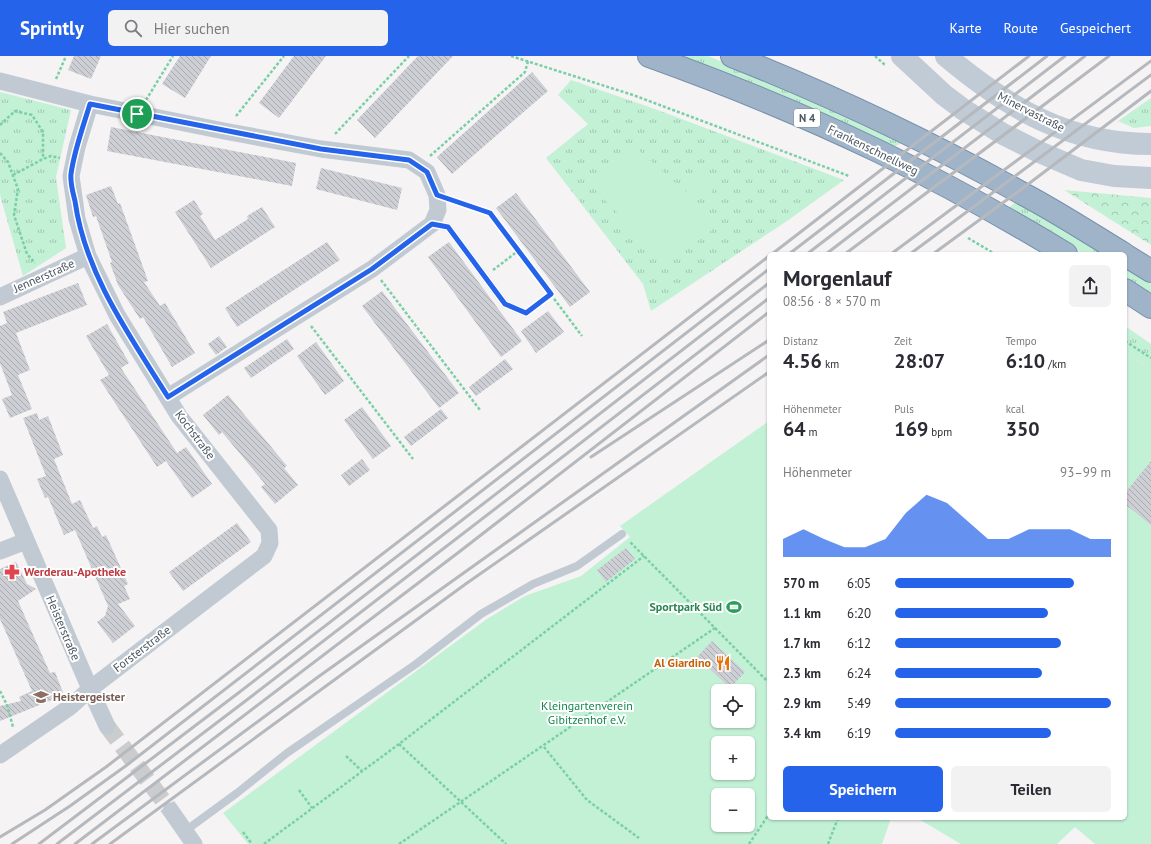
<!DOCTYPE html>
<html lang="de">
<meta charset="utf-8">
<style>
:root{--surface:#fff;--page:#f2f2f3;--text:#2b2b33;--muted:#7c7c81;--accent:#2563eb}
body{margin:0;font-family:"PT Sans",sans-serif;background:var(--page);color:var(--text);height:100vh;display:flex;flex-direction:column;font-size:15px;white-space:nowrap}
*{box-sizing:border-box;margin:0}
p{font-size:13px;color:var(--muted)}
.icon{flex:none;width:22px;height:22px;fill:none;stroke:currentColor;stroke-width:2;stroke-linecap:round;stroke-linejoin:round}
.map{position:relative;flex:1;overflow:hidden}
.panel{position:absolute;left:767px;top:196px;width:360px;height:568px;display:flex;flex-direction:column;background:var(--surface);border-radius:6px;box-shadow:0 1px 3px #0004}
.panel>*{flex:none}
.tools{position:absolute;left:711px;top:628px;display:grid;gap:8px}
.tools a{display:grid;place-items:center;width:44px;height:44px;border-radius:6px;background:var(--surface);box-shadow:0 1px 3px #0004;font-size:20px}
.pin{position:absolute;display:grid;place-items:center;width:34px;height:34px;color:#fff;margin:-17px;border:2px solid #fff;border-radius:50%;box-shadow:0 1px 4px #0007}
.round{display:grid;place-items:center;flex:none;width:42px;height:42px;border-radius:6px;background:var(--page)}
.overview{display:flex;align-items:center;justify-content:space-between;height:68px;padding:0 16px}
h1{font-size:22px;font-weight:600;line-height:30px}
.stats{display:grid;grid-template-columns:repeat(3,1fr);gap:6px;height:68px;padding:4px 16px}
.stats div{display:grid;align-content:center}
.stats b{font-size:20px;font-weight:600}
.stats small{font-size:11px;font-weight:400}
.stats p{font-size:11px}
.chart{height:112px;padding:8px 16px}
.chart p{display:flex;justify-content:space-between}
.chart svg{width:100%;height:72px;margin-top:4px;fill:var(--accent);opacity:.7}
.cta{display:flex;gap:8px;margin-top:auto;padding:8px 16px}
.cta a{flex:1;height:46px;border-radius:6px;background:var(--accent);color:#fff;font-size:16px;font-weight:600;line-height:46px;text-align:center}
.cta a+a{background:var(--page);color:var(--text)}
ul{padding:0 16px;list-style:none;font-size:13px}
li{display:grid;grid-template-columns:64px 48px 1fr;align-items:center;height:30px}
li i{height:10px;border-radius:5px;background:var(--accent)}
header{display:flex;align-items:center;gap:24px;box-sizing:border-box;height:56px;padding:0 20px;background:var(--accent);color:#fff}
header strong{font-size:19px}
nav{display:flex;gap:22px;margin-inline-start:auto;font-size:14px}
.search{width:280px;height:36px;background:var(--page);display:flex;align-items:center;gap:10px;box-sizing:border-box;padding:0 14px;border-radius:6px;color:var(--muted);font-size:15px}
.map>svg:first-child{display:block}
.grass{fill:url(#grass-tufts)}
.forest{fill:url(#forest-crowns)}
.garden{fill:#c3f1d5;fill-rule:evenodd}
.building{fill:url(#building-back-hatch)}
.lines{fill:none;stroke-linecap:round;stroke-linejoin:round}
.minor-tunnel{stroke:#caccce;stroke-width:17;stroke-dasharray:17 8;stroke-linecap:butt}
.trunk-casing{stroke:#7690ad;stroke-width:24}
.path{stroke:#7ad0a6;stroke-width:2.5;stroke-dasharray:3 2;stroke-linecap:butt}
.service{stroke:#c1cad2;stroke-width:8}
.minor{stroke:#c1cad2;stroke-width:17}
.secondary{stroke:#c1cbd6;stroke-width:22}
.trunk{stroke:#9fb4c9;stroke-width:22}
.rail{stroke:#b5b8bd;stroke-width:3}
.route-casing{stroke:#fff;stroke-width:8}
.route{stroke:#2563eb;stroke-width:5}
.labels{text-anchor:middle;stroke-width:4;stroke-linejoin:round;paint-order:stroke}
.shield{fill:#fff;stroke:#808990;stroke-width:1}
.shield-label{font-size:11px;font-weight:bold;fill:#4a5661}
.street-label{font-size:12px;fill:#4a5661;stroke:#fff}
.health-label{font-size:12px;font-weight:bold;fill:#be3a42;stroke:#fff;text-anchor:start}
.leisure-label{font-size:12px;font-weight:bold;fill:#27864d;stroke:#fff;text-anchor:end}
.food-label{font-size:12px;font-weight:bold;fill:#c56008;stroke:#fff;text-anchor:end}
.education-label{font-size:12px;font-weight:bold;fill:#785e54;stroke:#fff;text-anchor:start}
.park-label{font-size:12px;fill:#17864f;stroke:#fff}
</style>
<header>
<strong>Sprintly</strong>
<div class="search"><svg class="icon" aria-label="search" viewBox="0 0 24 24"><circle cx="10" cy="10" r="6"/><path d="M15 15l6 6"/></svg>Hier suchen</div>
<nav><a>Karte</a><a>Route</a><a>Gespeichert</a></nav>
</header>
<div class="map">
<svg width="1151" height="788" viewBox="0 0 1151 788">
<defs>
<pattern id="grass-tufts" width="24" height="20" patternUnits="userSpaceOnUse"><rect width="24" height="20" fill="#c3f1d5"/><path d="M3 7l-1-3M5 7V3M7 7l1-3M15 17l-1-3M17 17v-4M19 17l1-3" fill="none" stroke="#a0c6b0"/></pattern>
<pattern id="forest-crowns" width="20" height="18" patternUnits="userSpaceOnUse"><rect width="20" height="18" fill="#c3f1d5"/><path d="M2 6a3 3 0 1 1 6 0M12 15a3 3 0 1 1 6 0" fill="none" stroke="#a0c6b0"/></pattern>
<pattern id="building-back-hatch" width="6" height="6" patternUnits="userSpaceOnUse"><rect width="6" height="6" fill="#cdcfd5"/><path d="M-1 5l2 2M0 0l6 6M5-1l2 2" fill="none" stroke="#a8abb0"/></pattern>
</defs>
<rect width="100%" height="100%" fill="#f5f3f3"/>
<path class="grass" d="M 672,0 L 708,0 L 713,2 L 799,38 L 903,86 L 892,92 Z
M 571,24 L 655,53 L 844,124 L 787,165 L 651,255 L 643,228 L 546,102 L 588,68 L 558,39 Z
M 0,36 L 71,54 L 56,121 L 66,192 L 23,220 L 0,139 Z
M 1151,42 L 1151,70 L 1134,72 L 1118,65 Z
M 1017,145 L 1104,198 L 1084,198 L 1007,153 Z
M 1125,212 L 1151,228 L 1151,241 L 1125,225 Z
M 1125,270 L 1151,288 L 1151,313 L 1125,296 Z"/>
<path class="forest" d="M 1064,134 L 1151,142 L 1151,189 Z"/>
<path class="garden" d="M 637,93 L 686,136 L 694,114 L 717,122 L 709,144 L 686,137 L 721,167 L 666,209 L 590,128 Z
M 1125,296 L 1151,313 L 1151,788 L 1095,788 L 1075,771 L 1057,788 L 961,788 L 917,762 L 1125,762 Z
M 769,365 L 769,762 L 891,762 L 882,788 L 248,788 L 223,757 L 487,563 L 525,540 L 581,520 L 630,481 L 620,470 ZM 718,635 L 748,635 L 748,665 L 718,665 ZM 718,687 L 748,687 L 748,717 L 718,717 ZM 718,739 L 748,739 L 748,769 L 718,769 Z"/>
<path class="building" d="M 74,0 L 101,0 L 91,23 L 68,14 Z
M 180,0 L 211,0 L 185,42 L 162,28 Z
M 294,0 L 326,0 L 279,62 L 259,47 Z
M 418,0 L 453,0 L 375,82 L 357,64 Z
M 532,16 L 548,35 L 452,118 L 437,101 Z
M 111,71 L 296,107 L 292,130 L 107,95 Z
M 321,112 L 402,132 L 397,154 L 316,133 Z
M 111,130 L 118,148 L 120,147 L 148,225 L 144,226 L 160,250 L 165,247 L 195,297 L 172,311 L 143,261 L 140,263 L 118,229 L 110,207 L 112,206 L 96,160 L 93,161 L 86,139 Z
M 516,137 L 590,236 L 570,251 L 496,152 Z
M 194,144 L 203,158 L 200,160 L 215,184 L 248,163 L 247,160 L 262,151 L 275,171 L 211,212 L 175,156 Z
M 327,186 L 340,204 L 237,271 L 225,252 Z
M 449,186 L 522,285 L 501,301 L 428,201 Z
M 78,227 L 87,249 L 16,277 L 30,314 L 18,319 L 32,353 L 10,362 L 2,343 L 12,339 L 0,307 L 0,270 L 7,267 L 3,256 Z
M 382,235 L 459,337 L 439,352 L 362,250 Z
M 548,255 L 564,276 L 536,297 L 521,275 Z
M 107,268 L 129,307 L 121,312 L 177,397 L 186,391 L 212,428 L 192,442 L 166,405 L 157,411 L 100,324 L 109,319 L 86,280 Z
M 219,280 L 227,291 L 216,299 L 208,288 Z
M 287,283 L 294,293 L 251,322 L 244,312 Z
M 316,286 L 344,325 L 325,339 L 297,300 Z
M 505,303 L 513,313 L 476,340 L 469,331 Z
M 228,339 L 287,410 L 284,412 L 298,429 L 275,448 L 261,431 L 265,428 L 222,376 L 219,379 L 203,359 Z
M 362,351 L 391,390 L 373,403 L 344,364 Z
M 441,353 L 448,362 L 411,390 L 404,381 Z
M 37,357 L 39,364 L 48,360 L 63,399 L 54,403 L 72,448 L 80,444 L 93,472 L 97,470 L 102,481 L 106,479 L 128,528 L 124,530 L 130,543 L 118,548 L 135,570 L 113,587 L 97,566 L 105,560 L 108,550 L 75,474 L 64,479 L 48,441 L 45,442 L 37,423 L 46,420 L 23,362 Z
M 362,403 L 370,414 L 349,430 L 341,419 Z
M 1151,405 L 1151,469 L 1125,448 L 1125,437 Z
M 237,467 L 251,486 L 183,535 L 169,516 Z
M 626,492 L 635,503 L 606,526 L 597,514 Z
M 16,506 L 27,528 L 36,533 L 18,545 L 50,617 L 55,616 L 64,639 L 0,665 L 0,650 L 21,645 L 19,641 L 32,635 L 0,563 L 0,513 Z
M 712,585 L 745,616 L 730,632 L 697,601 Z"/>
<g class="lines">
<path class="minor-tunnel" d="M 107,670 L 171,755"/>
<g class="trunk-casing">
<path id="trunk" d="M 649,0 C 727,28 803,59 878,95 C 942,126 1005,161 1066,198
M 732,0 C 833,40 930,86 1025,139 C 1059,157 1091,178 1124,198
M 1125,199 L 1151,215
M 1125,234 L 1151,251"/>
</g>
<path class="path" d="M 511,0 L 633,39 L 849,120
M 875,0 L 885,9
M 56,23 L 66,0
M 146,44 L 173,0
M 236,60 L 284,0
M 0,69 L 15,55 L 32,59 L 43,76 L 43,103
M 335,78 L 409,0
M 0,97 L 8,106 L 18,133 L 14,159 L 27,198 L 35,207
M 430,100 L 525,16 L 528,5
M 13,119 L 43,103 L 51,100 L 60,102
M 454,145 L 490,157 L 582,280
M 968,182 L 995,198
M 493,214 L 518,195
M 381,224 L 480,354
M 534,251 L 551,238
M 311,270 L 413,403
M 1125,285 L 1151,302
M 715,572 L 769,627
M 0,635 L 7,649 L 13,671
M 399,688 L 506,788
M 544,691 L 587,744 L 639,782
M 346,700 L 362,715
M 299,734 L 312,752
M 243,776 L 252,788
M 264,788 L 399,688 L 644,500
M 399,788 L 715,572 L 630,486
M 749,788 L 769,758
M 828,788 L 838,762"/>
<path class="service" d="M 432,168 L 448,171 L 505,248 L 526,257
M 185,775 L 237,737 L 287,697 L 416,608 L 481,558 L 533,528 L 577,510 L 622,478"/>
<path class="minor" d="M 0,25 L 90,48 L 224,75 L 321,93 L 409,104 L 427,116 L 437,139 L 438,154 L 432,168 L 372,213 L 168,341
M 0,241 L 88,200
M 0,423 L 90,633 L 107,670
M 0,495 L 26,485
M 0,699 L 70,651 L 90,633 L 264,500 L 270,487 L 269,474 L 179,360 L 117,259 L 88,200 L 77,163 L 71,120 L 77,91 L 90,48
M 171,755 L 194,788"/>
<path class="secondary" d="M 902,0 L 944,39 L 964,54 L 1003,78 L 1037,95 L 1081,114 L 1114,120 L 1151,122
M 946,0 C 1008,52 1068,88 1151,88"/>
<use href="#trunk" class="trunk"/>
<path class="rail" d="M 772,198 L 1029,0
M 789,198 L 1047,0
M 807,198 L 1065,0
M 826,198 L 1085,0
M 845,198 L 1109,0
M 891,198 L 1151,5
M 910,198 L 1151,19
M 933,198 L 1031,126 L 1151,35
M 591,401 L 769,284
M 0,781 L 45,754 L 106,711 L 769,200
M 12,788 L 70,750 L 127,709 L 769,213
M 39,788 L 237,638 L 769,227
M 57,788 L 252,640 L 769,242
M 75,788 L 459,496 L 769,256
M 92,788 L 318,621 L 769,299
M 110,788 L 467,527 L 769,316"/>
</g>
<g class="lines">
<g class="route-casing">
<path id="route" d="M 90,48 L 321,93 L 409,104 L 427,116 L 437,139 L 490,157 L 551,238 L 526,257 L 505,248 L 448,171 L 432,168 L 372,213 L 168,341 C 130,280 85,218 75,145 C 73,137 70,127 71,118 C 74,95 83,71 90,48 Z"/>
</g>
<use href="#route" class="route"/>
</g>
<defs>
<g id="pharmacy-bare" transform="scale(1.2)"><path d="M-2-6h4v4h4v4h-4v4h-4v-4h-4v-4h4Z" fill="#e0444e" stroke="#fff" stroke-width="2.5" paint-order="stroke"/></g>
<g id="stadium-bare" transform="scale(1.2)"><path d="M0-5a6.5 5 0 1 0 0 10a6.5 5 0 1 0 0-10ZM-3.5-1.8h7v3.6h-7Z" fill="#2e9e5b" stroke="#fff" stroke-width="2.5" paint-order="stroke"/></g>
<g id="restaurant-bare" transform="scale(1.2)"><path d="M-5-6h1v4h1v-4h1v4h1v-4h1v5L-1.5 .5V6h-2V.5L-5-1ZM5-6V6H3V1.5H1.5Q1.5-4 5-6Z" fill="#e8710a" stroke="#fff" stroke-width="2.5" paint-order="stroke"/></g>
<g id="school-bare" transform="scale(1.2)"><path d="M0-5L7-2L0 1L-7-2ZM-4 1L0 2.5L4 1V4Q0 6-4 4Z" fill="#8d6e63" stroke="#fff" stroke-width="2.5" paint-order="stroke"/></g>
</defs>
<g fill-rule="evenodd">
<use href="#pharmacy-bare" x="12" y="516"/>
<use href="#stadium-bare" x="734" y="551"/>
<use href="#restaurant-bare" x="723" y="607"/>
<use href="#school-bare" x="41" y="641"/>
</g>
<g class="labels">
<rect class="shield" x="794" y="53" width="26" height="18" rx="3"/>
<g class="shield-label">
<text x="807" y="66">N 4</text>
</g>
<g class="street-label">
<text transform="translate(1031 56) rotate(27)" y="4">Minervastraße</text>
<text transform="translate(873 94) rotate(26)" y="4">Frankenschnellweg</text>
<text transform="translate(44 220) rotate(-24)" y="4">Jennerstraße</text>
<text transform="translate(195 379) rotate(53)" y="4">Kochstraße</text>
<text transform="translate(63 572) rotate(67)" y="4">Heisterstraße</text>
<text transform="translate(142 593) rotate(-37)" y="4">Forsterstraße</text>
</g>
<g class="health-label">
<text x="24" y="520">Werderau-Apotheke</text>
</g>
<g class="leisure-label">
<text x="722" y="555">Sportpark Süd</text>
</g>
<g class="food-label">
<text x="711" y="611">Al Giardino</text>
</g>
<g class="education-label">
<text x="53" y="645">Heistergeister</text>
</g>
<g class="park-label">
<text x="587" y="654">Kleingartenverein<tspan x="587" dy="14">Gibitzenhof e.V.</tspan></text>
</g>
</g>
</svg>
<div class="tools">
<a><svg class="icon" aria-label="locate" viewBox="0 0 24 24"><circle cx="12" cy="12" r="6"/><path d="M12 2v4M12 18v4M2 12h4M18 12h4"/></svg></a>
<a>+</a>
<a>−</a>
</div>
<div class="pin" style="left:137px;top:58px;background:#1e9e55"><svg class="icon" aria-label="arrive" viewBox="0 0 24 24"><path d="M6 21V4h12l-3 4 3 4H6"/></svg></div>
<section class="panel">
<div class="overview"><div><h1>Morgenlauf</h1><p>08:56 · 8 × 570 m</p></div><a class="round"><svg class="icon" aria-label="share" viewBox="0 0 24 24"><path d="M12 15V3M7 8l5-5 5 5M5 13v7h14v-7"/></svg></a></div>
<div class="stats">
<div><p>Distanz</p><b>4.56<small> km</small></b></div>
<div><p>Zeit</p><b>28:07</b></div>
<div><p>Tempo</p><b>6:10<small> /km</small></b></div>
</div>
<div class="stats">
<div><p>Höhenmeter</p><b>64<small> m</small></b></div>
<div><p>Puls</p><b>169<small> bpm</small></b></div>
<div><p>kcal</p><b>350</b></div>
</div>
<div class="chart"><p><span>Höhenmeter</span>93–99 m</p>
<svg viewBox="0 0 160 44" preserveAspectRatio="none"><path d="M0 44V33L10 27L20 33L30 38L40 38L50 33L60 17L70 6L80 11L90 22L100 33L110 33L120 27L130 27L140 27L150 33L160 33V44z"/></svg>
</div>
<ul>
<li><b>570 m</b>6:05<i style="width:83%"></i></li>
<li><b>1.1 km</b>6:20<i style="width:71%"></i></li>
<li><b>1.7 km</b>6:12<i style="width:77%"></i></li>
<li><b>2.3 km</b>6:24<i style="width:68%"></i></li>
<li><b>2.9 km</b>5:49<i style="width:100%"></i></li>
<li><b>3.4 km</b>6:19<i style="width:72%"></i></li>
</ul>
<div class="cta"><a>Speichern</a><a>Teilen</a></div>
</section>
</div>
